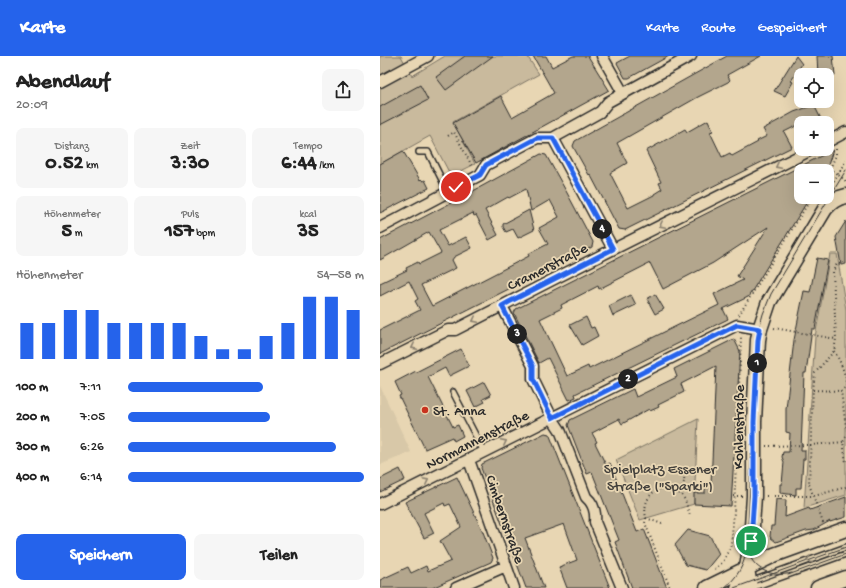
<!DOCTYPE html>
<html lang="de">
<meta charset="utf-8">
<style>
:root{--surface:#fff;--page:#f6f6f6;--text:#222;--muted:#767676;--accent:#2563eb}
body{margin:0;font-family:"Gochi Hand",sans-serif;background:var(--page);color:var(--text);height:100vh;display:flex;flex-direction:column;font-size:15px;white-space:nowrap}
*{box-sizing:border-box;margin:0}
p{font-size:13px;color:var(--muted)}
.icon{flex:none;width:22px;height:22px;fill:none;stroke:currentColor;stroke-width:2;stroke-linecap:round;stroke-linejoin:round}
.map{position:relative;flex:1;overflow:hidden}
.drawer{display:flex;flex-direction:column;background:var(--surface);width:380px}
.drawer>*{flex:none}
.fabs{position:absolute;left:414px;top:12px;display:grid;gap:8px}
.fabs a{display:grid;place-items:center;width:40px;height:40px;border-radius:8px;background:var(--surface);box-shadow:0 4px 16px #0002;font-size:20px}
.pin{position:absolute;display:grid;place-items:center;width:34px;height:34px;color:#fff;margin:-17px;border:2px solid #fff;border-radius:50%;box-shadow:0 1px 4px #0007}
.km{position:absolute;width:20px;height:20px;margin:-10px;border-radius:50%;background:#222;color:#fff;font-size:11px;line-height:20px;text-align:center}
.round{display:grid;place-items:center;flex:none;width:42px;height:42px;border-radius:8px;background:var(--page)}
.summary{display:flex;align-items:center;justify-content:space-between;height:68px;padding:0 16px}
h1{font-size:22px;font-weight:700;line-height:30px}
.stats{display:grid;grid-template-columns:repeat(3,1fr);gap:6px;height:68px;padding:4px 16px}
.stats div{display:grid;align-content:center;border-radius:8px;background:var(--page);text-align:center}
.stats b{font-size:20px;font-weight:700}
.stats small{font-size:11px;font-weight:400}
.stats p{font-size:11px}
.chart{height:112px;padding:8px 16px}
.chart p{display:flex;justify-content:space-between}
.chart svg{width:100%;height:72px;margin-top:4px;stroke:var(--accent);stroke-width:6}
.cta{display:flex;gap:8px;margin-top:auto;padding:8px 16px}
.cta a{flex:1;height:46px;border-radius:8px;background:var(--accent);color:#fff;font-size:16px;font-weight:700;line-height:46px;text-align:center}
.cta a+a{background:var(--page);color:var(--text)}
ul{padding:0 16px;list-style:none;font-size:13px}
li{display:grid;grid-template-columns:64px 48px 1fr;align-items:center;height:30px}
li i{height:10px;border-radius:5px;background:var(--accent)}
header{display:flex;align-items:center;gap:24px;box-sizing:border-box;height:56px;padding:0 20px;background:var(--accent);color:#fff}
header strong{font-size:19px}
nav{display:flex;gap:22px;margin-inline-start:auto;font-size:14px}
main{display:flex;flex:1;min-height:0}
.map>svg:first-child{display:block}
.built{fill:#d8c8a8}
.green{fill:#c9ba9d;stroke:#7a7264}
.building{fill:#b3a68d;stroke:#2b2b2b;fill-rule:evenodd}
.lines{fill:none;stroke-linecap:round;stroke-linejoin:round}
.lane-casing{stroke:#2b2b2b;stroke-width:8}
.street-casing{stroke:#2b2b2b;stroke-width:13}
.secondary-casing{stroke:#2b2b2b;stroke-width:17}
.path{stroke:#2b2b2b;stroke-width:2;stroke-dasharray:1 3;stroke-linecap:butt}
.lane{stroke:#e8d6b3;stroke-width:5}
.street{stroke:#e8d6b3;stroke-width:10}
.secondary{stroke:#e8d6b3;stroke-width:14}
.tram{stroke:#2b2b2b;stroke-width:1}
.oneway{stroke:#8a806f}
.route-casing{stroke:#fff;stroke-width:8}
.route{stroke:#2563eb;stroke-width:5}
.poi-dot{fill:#c8321e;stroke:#e8d6b3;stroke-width:1.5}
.labels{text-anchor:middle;stroke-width:3.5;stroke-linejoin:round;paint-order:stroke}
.street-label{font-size:15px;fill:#2b2b2b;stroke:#e8d6b3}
.poi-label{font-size:15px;fill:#2b2b2b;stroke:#e8d6b3;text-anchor:start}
.park-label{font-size:15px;fill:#43403c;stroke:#e8d6b3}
</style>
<header>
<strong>Karte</strong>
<nav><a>Karte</a><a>Route</a><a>Gespeichert</a></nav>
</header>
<main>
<section class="drawer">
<div class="summary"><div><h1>Abendlauf</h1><p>20:09</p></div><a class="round"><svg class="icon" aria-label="share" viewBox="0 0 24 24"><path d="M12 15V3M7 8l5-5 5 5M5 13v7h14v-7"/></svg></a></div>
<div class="stats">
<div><p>Distanz</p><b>0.52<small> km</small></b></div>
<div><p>Zeit</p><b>3:30</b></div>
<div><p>Tempo</p><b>6:44<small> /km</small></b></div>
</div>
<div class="stats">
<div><p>Höhenmeter</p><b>5<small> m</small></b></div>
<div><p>Puls</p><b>157<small> bpm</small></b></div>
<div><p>kcal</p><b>35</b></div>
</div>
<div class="chart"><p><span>Höhenmeter</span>54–58 m</p>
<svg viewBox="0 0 160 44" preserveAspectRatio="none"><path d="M5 44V22M15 44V22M25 44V14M35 44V14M45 44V22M55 44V22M65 44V22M75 44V22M85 44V30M95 44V38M105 44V38M115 44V30M125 44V22M135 44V6M145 44V6M155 44V14"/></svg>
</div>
<ul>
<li><b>100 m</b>7:11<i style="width:57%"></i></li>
<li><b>200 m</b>7:05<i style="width:60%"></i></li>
<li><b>300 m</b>6:26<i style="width:88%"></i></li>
<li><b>400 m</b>6:14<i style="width:100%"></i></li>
</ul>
<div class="cta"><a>Speichern</a><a>Teilen</a></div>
</section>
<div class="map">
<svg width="466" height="532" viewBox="0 0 466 532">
<rect width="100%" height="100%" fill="#e8d6b3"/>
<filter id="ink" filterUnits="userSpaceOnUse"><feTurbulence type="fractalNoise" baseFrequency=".025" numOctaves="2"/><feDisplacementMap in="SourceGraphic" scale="8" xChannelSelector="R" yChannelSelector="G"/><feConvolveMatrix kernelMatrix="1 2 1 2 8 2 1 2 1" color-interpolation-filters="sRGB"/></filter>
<g filter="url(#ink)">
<path class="built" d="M 0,330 L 31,396 L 0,409 Z"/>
<path class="green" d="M 0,0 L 21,0 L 32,20 L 65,0 L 147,0 L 159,18 L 73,66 L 95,108 L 71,120 L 50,80 L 0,108 Z
M 450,198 L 457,198 L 466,254 L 466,439 L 424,452 L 435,281 Z
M 318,363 L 314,448 L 260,464 L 236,404 Z"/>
<path class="building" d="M 85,0 L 113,0 L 66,34 L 56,21 Z
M 153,0 L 166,0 L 172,11 L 193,0 L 208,0 L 229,34 L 96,107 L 73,67 L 121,40 L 132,61 L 174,37 Z
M 250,0 L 289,0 L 249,22 L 245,22 L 237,7 Z
M 347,0 L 381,0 L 347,19 L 350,24 L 348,26 L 318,41 L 237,87 L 247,107 L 230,117 L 248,152 L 274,139 L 274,138 L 282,133 L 279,127 L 281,126 L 266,95 L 305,73 L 307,76 L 328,64 L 333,75 L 330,76 L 342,101 L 350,97 L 352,100 L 378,86 L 377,85 L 387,80 L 383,73 L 414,56 L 434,49 L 443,67 L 433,67 L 430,63 L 404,76 L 412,91 L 245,174 L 239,173 L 210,118 L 209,119 L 195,94 L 193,90 L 195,85 Z
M 416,0 L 422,8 L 411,25 L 413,26 L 405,40 L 394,35 Z
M 437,0 L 453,0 L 455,19 L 438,19 Z
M 40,29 L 48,44 L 0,69 L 0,51 Z
M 453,94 L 446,115 L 416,115 L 421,125 L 421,141 L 430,141 L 372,235 L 368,241 L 343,253 L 348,263 L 195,338 L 196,341 L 189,344 L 168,302 L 159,307 L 134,257 L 136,253 ZM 388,171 L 357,220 L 363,224 L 334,238 L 339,249 L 209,313 L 208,310 L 187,320 L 160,263 L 182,252 L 181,249 L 218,230 L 219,233 L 270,207 L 283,233 L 333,207 Z
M 23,95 L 40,124 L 41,123 L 43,125 L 45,124 L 49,132 L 0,157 L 0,108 Z
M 161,98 L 166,99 L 186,135 L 213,186 L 212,191 L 0,298 L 0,274 L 40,254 L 35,245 L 38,243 L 29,225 L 0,240 L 0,227 L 27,214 L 26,212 L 38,206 L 39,208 L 61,197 L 49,176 L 0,204 L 0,184 L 84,140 ZM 146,133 L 151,155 L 170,144 L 179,161 L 159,172 L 168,188 L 148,198 L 149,200 L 52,250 L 41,229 L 76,212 L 72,204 L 74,201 L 92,192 L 86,181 L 68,190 L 59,174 L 93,157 L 94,160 L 96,159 L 109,184 L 118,179 L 105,154 L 128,141 L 129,142 Z
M 149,154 L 154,174 L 138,182 L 133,173 L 126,176 L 123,171 L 123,168 Z
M 466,165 L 466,208 L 461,209 L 456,181 Z
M 437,202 L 448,204 L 435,273 L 432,273 L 426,317 L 424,317 L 421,394 L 425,394 L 425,403 L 423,403 L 421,432 L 416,432 L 416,439 L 400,437 L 400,428 L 402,428 L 404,406 L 402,401 L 403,396 L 409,396 L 410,377 L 406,376 L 406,353 L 414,284 L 424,235 L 430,236 Z
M 275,238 L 284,253 L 275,258 L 267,243 Z
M 251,239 L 256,249 L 233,260 L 229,250 Z
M 206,261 L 211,272 L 214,271 L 218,280 L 202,289 L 190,269 Z
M 354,283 L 360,295 L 351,450 L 314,448 L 314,437 L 325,437 L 325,428 L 331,429 L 336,310 L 301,328 L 304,336 L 278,349 L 279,351 L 270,355 L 269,353 L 242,368 L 239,363 L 212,377 L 217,386 L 215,387 L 226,409 L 230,407 L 257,476 L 264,473 L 287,532 L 252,532 L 235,486 L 239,484 L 212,416 L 207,418 L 188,369 L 189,367 L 190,364 L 253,333 L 256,341 L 297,321 L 294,313 Z
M 81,293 L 89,310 L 69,320 L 65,312 L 48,321 L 73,371 L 78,369 L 83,380 L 74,385 L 72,381 L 45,393 L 19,340 L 21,339 L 15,326 L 36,315 L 36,316 Z
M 104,326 L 111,339 L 103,343 L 105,346 L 95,351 L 87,335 Z
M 165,377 L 169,378 L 170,380 L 230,532 L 187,532 L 179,511 L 197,504 L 184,468 L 145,482 L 164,532 L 146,532 L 101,412 L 102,408 Z
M 20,413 L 25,424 L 0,436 L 0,423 Z
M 77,421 L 103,476 L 113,502 L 111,506 L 52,532 L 0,532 L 0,524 L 28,511 L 31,517 L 46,510 L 48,515 L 71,505 L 60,485 L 81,471 L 70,448 L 65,450 L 64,447 L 44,457 L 54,477 L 44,482 L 25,446 Z
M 466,441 L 466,461 L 450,466 L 450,465 L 434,474 L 426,475 L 396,486 L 390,481 L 391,470 L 394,470 L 396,443 L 406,444 L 405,461 L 429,452 L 430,454 Z
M 308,474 L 330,480 L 339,498 L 326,514 L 306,509 L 295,489 Z"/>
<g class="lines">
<g class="lane-casing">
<path id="lane" d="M 39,96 L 48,96 L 68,136
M 73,336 L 104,396
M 370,526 L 466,491
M 371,532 L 466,498"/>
</g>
<g class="street-casing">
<path id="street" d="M 222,0 L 243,37
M 0,26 L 48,0
M 173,82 L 233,193
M 447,86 L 466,76
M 0,172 L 100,119 L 106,109 L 157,82 L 173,82 L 220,56 L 228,46 L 311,0
M 122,250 L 153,310 L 153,323 L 172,362 L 180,374 L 206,441 C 213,447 216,456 215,466 L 242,532
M 0,308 L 68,274 L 75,274 L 180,220 L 433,93
M 89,404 L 134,532
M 0,448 L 357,269 L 380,273
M 76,532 L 126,510"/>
</g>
<g class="secondary-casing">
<path id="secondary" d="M 367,512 L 370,532
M 327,532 L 394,499 L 466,473
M 358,532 L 367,512 L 371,485 L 374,440 L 374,366 L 378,284 L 380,273 L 389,246 L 445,153 C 451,146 456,142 466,140
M 438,532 L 466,522"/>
</g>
<path class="path" d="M 68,80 L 74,76 L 93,112
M 456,93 L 456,99 L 450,113 L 465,124 L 466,127
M 447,117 L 450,113
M 450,132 L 466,104
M 359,259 L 432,141
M 394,272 L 456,283
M 454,295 C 460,304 466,318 466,329 C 465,332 463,333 461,335 L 466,371
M 433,334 L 461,335
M 466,381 L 463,386 L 466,407
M 386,390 L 431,389 L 463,386
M 299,438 L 304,426 L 305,409
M 353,440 L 362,440
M 386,440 L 434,440 L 466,431
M 266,462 L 265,467 L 290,532
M 443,467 L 429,428 L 433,334 L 435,317 L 454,295 L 456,283 L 453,215 L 457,208 L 466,207
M 282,468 L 266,462 C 260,433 291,421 305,444 C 307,449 308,455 310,459
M 335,513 L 343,506 L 351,489 L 354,456 L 361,281"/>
<use href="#lane" class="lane"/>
<use href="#street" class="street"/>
<use href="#secondary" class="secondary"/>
<path class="tram" d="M 412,517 C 392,522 372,514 367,492 L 377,280 L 383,258 L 391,238 L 466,114
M 408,519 L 466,498
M 344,532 C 357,522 365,509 366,493
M 354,532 L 466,491"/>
</g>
<defs><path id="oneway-chevron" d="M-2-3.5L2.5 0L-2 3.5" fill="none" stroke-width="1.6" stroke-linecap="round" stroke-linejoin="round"/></defs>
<g class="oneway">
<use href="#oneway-chevron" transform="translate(398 110) rotate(153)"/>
<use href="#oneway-chevron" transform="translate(282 169) rotate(153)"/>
<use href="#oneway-chevron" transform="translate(95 264) rotate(153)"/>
<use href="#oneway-chevron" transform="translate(34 291) rotate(153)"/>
<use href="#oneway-chevron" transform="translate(124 386) rotate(-27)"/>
<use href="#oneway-chevron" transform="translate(46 425) rotate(-27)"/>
<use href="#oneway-chevron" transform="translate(429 504) rotate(160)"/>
</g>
</g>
<g class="lines" filter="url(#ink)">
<g class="route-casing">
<path id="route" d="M 76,131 L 100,119 L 106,109 L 157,82 L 173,82 L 233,193 L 129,246 L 122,250 L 153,310 L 153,323 L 172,362 L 357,269 L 380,273 L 378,284 L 374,366 L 374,440 L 371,485"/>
</g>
<use href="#route" class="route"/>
</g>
<circle class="poi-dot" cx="45" cy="354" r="4"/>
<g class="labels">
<g class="street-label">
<text transform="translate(167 210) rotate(-27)" y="5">Cramerstraße</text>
<text transform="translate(358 371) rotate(-89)" y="5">Kohlenstraße</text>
<text transform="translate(97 383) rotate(-27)" y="5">Normannenstraße</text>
<text transform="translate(126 463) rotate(71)" y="5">Cimbernstraße</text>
</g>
<g class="poi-label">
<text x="53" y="359">St. Anna</text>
</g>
<g class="park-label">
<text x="280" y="417">Spielplatz Essener<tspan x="280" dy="17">Straße ("Sparki")</tspan></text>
</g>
</g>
</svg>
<div class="fabs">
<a><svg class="icon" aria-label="locate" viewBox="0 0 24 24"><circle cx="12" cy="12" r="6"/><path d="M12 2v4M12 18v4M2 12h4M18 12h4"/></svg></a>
<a>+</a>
<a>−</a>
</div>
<div class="pin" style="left:371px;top:485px;background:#1e9e55"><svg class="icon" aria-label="arrive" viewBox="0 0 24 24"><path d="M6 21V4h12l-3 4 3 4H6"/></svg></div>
<div class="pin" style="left:76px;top:131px;background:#d93025"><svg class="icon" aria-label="check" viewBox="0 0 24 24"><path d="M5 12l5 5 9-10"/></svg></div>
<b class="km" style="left:377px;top:307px">1</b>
<b class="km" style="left:248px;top:323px">2</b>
<b class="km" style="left:137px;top:278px">3</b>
<b class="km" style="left:222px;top:173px">4</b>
</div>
</main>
